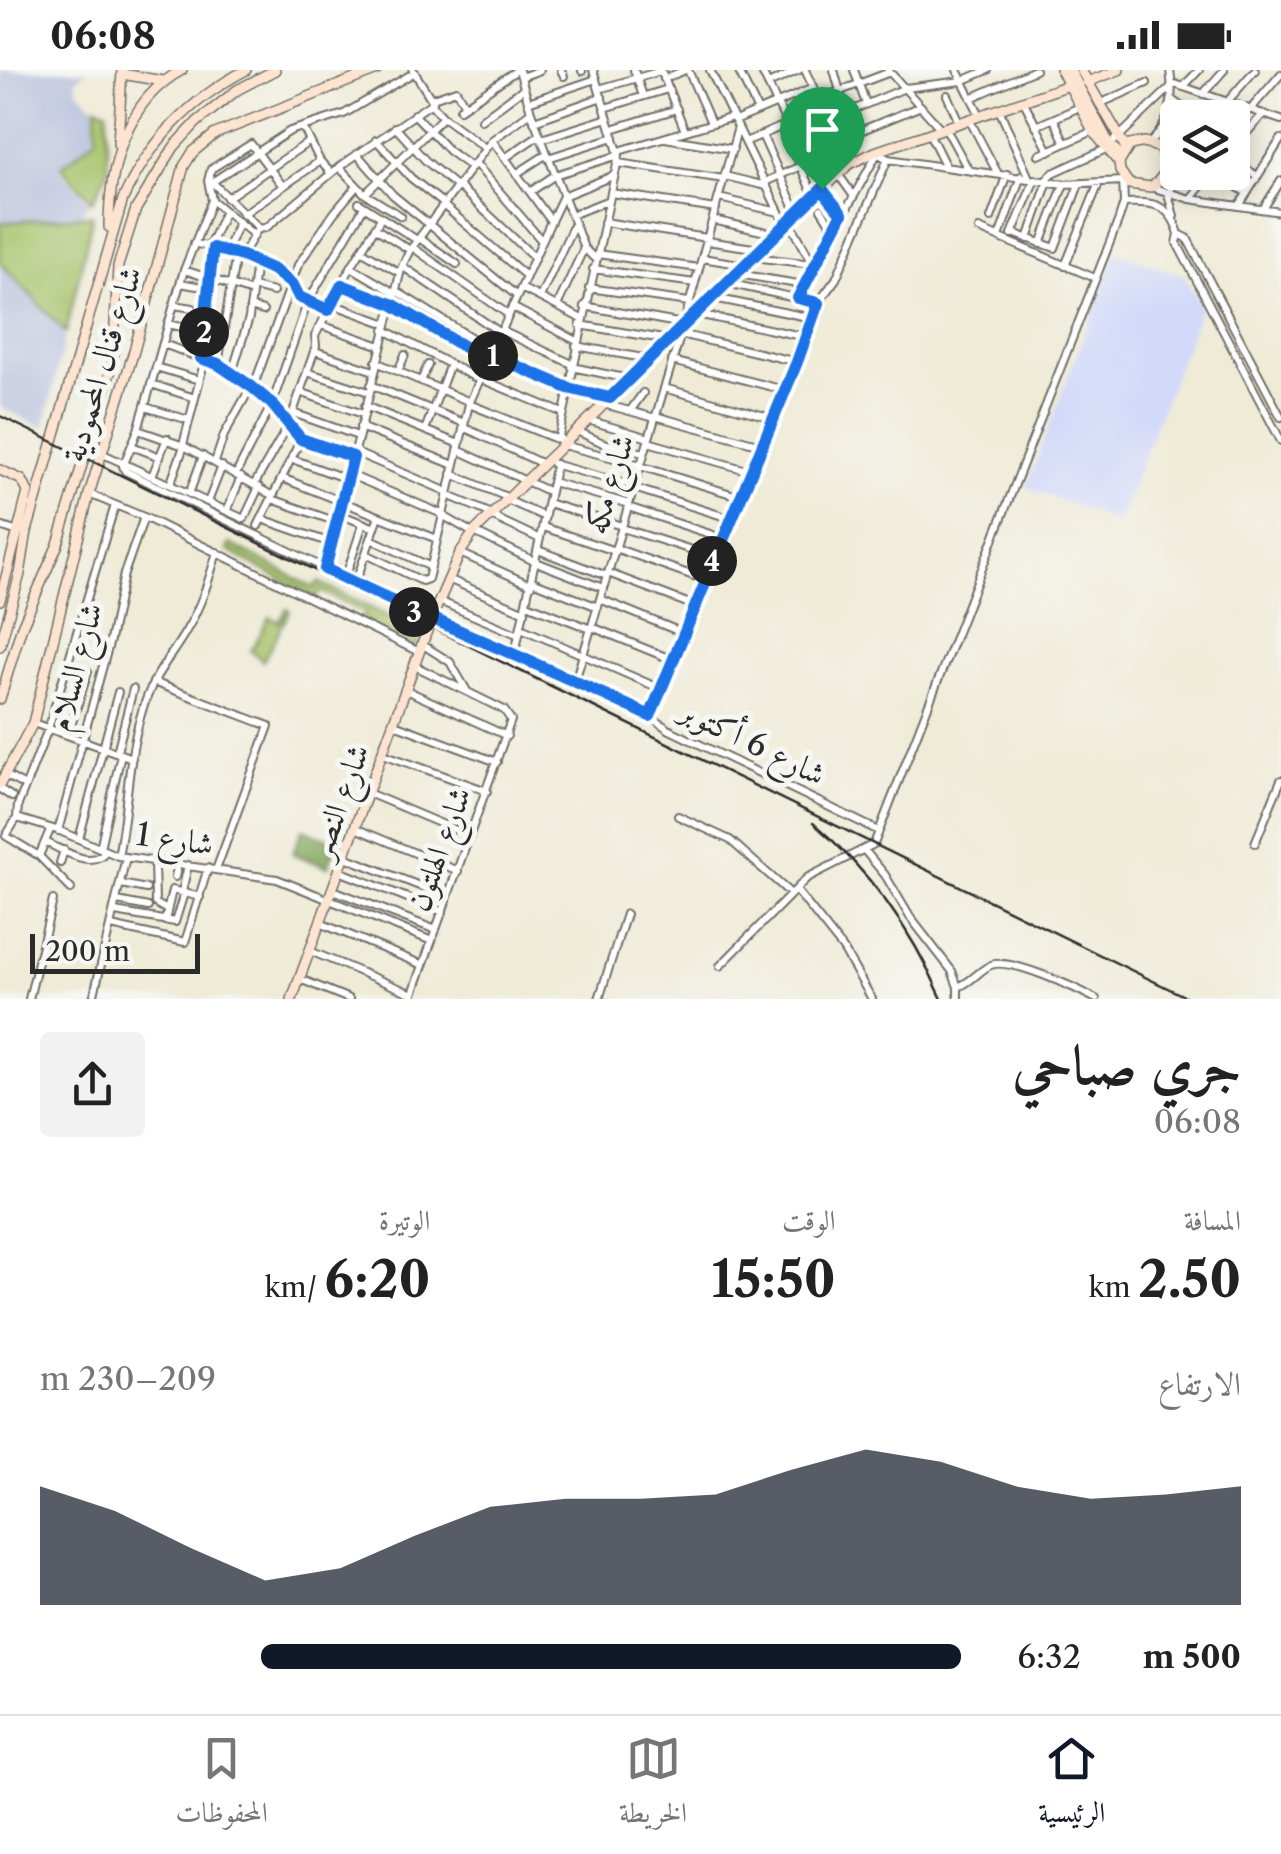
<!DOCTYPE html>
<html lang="ar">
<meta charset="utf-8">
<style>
:root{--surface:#fff;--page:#f2f2f2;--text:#222;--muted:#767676;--line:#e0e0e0;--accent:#111827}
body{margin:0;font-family:"Libre Caslon Text",Amiri,serif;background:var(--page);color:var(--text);direction:rtl;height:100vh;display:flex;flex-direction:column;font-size:38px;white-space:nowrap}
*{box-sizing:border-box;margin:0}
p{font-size:32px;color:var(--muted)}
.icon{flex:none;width:55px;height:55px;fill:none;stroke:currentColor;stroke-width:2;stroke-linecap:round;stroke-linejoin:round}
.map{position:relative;height:929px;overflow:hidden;direction:ltr}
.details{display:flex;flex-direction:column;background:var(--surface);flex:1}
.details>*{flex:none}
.tools{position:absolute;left:1160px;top:30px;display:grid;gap:20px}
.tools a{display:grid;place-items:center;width:90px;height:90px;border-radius:10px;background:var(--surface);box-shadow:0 5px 25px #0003;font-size:50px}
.scale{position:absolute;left:30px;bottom:25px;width:170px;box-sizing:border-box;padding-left:10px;border:5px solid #2b2b2b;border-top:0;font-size:28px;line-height:35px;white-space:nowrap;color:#2b2b2b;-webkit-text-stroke:8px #f6f6f2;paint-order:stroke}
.pin{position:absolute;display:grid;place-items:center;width:85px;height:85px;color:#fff;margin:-102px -42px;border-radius:50% 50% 50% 0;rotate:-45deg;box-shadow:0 0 10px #0007}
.pin .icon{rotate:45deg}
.km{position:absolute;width:50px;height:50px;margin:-25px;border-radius:50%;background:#222;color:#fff;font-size:28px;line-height:50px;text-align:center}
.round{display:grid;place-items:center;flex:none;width:105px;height:105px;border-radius:10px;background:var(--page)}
.head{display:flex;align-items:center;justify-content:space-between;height:170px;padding:0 40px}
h1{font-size:55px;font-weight:800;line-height:75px}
.figures{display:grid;grid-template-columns:repeat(3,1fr);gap:15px;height:170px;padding:10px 40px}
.figures div{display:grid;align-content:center}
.figures b{font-size:50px;font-weight:800}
.figures small{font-size:28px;font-weight:400}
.figures p{font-size:28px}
.chart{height:280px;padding:20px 40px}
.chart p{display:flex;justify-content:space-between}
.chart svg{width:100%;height:180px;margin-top:10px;fill:var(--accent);opacity:.7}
ul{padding:0 40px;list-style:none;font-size:32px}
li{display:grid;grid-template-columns:160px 120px 1fr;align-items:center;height:75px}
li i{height:25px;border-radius:12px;background:var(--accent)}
.status{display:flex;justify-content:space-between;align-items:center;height:70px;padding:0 50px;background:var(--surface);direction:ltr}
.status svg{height:28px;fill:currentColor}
.menu{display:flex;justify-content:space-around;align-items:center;height:140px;border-top:2px solid var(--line);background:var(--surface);font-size:28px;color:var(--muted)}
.menu a{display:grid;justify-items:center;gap:5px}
.menu .selected{color:var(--accent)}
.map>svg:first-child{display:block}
.built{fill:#d2d9f9}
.industrial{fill:#bcc3de}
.green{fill:#a6c36a;stroke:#68774a;stroke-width:2.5}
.forest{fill:#84a95e;stroke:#586a44;stroke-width:2.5}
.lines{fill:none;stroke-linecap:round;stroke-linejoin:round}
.street-casing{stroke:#706e67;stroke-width:10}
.secondary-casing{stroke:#706e67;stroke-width:12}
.street{stroke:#fff;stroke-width:6}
.secondary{stroke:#fde4d1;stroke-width:9}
.rail{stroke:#2b2b2b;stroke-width:2.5}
.route-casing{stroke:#fff;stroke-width:20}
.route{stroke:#1a73e8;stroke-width:12}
.labels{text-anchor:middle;stroke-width:10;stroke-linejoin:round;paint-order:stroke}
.street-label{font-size:32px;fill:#2b2b2b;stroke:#f6f6f2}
</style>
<div class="status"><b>06:08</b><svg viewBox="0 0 49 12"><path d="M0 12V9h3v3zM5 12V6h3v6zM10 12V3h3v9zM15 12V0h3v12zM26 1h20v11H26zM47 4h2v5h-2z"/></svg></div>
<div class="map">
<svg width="1281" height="929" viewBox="0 0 1281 929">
<rect width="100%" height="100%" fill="#f6f6f2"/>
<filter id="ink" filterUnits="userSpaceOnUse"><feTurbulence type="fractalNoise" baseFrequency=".01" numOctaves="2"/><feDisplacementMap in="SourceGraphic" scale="20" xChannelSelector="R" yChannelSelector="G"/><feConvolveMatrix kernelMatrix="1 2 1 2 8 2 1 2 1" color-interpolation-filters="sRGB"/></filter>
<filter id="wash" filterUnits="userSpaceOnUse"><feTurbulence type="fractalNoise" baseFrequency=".0048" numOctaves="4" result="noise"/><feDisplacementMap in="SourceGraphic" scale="40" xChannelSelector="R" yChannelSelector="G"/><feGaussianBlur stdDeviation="2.25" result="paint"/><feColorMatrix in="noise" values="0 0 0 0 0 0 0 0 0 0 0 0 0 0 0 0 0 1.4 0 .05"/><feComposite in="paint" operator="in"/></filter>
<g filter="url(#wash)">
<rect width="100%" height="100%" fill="#efebd7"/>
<path class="built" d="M 1116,182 L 1185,206 L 1201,237 L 1118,452 L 1026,417 Z"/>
<path class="industrial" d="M 0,0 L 87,0 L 76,10 L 78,20 L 94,36 L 94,68 L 58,98 L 90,132 L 81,144 L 93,145 L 44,358 L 0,337 Z"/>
<path class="green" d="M 96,36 L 107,41 L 108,100 L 93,131 L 61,97 L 96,68 Z
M 93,145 L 66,263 L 0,192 L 0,153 Z
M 230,474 L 314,518 L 318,512 L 422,563 L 416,577 L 362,551 L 365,543 L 321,521 L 315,528 L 227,480 Z
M 287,539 L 290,541 L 263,591 L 251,581 L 270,547 L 279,552 Z"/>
<path class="forest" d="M 302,759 L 337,772 L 328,797 L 293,784 Z"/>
</g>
<g filter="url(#ink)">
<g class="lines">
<g class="street-casing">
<path id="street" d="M 519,0 L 531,42 L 584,178 L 595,189
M 561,0 L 564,6
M 582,0 L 582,1
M 593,0 L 619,85 L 559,366 L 563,375 L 641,395
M 634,0 L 643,26
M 661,0 L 685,61
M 688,0 L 711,53
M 710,0 L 785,154
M 738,0 L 758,41
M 761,0 L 786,52 L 785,61 L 814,127
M 805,0 L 849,94
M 834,0 L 846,43
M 854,0 L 866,34
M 888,0 L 941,59
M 957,0 L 980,45
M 521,7 L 540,0
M 664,9 L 685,0
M 1172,13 L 1281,50
M 768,14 L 799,0
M 1183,17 L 1199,0
M 599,19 L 661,1
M 1203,24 L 1224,0
M 947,25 L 959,52
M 433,28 L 456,20 L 465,35
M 971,28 L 1035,0
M 819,29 L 890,2
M 1023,30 L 1049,81
M 1172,30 L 1198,48
M 528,32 L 596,9
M 1227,32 L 1255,0
M 431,34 L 443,47 L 485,78
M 1099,34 L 1147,13
M 605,38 L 668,19
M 460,39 L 517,0
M 999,39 L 1029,108
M 1250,40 L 1281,4
M 414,44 L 449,81 L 471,97
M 1229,48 L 1239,36
M 969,49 L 997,102
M 1054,49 L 1065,73
M 481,50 L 524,18
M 829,50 L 905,18 L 962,11 L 988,0
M 534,51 L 602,27
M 735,51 L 813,18
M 1036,56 L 1080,37
M 303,57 L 320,91 L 331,103
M 395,57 L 426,91 L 457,117
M 945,57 L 968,99
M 612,59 L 677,39
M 929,63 L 945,95
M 762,65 L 797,143
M 665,68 L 733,79
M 541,69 L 608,48
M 376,70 L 411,108 L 444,134
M 492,70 L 551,151
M 838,70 L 921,36
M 745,72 L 823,39
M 1150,73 C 1172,52 1174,28 1170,0
M 792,75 L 833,59
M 1232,80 L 1263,44
M 619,81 L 733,47
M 875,82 L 888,89 L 1064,114 L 1123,111
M 357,84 L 393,125 L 517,226
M 1039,85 L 1093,61
M 1165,87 L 1178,72
M 505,88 L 539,65
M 548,88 L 614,67
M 475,93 L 542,171
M 618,93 L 724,109
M 1239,94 L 1257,106
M 339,97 L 365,124 L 401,146
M 516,104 L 547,84
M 838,104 L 853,125
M 725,106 L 766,116
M 1226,110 L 1247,123
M 1045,111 L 1053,103 L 1106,79 L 1172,16
M 212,112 L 260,159
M 765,112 L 841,78
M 209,114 L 290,61 L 344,44 L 415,2
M 282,115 L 251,74 L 211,99 L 208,111 L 212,130 L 184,200 L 138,360 L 123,396 L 125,401 L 431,550 L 515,583 L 650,646 L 668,659 L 879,761
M 458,116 L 535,188
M 1151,117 L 1190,129 L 1281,142
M 822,119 L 842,144
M 530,122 L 555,105 L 619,85
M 611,123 L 716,139
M 365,124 L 443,47
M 227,128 L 310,71
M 719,128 L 779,142
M 1191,128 L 1213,102
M 212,130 L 254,165
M 359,133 L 417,170
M 1124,133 C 1153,132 1170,133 1179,164
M 443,135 L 526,206
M 1239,136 L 1281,69
M 821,139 L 833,158
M 1263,139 L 1281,111
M 243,144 L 320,91
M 571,145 L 609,130
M 1174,146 L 1168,124 L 1181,102
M 991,148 L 1007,104
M 713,150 L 775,164
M 789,150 L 814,196
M 604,152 L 707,168
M 375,158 L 410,180
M 979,159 L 1095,208
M 1013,163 L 1055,178 L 1079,114
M 1000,164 L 1021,106
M 1012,164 L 1035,109
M 419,168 L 457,194
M 1028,169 L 1048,111
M 707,171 L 760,179
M 194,173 L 242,186 L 274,200 L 293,215 L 299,227 L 329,241
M 1041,174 L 1064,114
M 209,176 L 225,141
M 412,177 L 509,245
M 361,180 L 400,203
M 226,181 L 239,152
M 597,184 L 699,198
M 242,186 L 257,160 L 267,157 L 339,97 L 433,32 L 413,0
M 754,187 L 812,194
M 702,188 L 745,195
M 402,196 L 501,263
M 1065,196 L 1099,113
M 351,197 L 395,223
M 593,199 L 695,213
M 184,200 L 252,222
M 738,204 L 804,215
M 180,213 L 197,216
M 727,213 L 818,233
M 342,215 L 392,236
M 253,217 L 273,222
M 521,218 L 582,249
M 589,218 L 689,232
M 396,221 L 493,281
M 540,227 L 573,156
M 714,228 L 812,248
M 798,228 L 877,84
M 332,234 L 387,254
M 174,235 L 193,238
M 392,235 L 488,291
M 557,236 L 584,178
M 584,236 L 683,254
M 250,237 L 263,241
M 512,237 L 577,271
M 697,244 L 806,267
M 168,254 L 191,259
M 321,255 L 381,276
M 580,255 L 669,270
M 385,260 L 480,310
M 502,261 L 572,294
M 680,264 L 797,292
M 163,274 C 229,297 256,316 301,369
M 576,276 L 649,289
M 315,281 L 374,301
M 491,285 L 568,316
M 201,288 L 213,178
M 672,291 L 784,320
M 376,292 L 470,332
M 218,295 L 236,184
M 156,297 L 199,310
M 572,297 L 629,309
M 398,301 L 405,285
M 307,302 L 369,322
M 232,303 L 249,248 L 256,191
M 481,309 L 563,343
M 421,311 L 428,295
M 151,314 L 195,328
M 371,315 L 464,353
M 253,318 L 298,195 L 334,143 L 356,117
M 664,318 L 772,348
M 568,319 L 609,328
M 300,322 L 363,344
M 469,334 L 559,370
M 604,334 L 655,348
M 365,336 L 459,374
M 145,337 L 189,350
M 630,341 L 643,323
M 293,343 L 358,366
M 655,346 L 761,375
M 1281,347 L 1187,168 L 1179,164 L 1177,173 L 1281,371
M 588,350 L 649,368
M 360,357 L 454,395
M 463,357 L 543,394
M 138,360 L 184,376 L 273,426
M 425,360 L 450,294
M 577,361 L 603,373 L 644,383
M 301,369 L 353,387
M 648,372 L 750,401
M 183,375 L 205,289
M 132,376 L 160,387
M 458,380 L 550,422
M 354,382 L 448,422
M 101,383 L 244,449 L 259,417
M 292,389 L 347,409
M 215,392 L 224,365 L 251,317
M 553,394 L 634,416
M 640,396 L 741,427
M 236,404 L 272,334 L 308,231 L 364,137
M 348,404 L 442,444
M 452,404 L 509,428
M 152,406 L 167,368
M 282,408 L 437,469
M 552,412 L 629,434
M 170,415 L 184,376
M 254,415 L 289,354 L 316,276 L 315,266 L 351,197 L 381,148
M 634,418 L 732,449
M 89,424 L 144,447 L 419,582
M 189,424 L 203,386
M 447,425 L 492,444
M 272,429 L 337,452
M 507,430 L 545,447
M 208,432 L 222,396
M 548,433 L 622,456
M 628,437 L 722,468
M 227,441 L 241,407
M 339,444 L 375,458
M 442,445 L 473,463
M 491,446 L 540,469
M 262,449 L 331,473
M 0,456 L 18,462
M 258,456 L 301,369
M 543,457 L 615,481
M 622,458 L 714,487
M 474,462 L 536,492 L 603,518
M 371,469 L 431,497
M 615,478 L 705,510
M 538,480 L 607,506
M 460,483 L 531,515
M 366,484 L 422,511 L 428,509 L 469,334 L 551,151 L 563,126 L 615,105
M 325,499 L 402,196 L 410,180 L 492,70 L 531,42
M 608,503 L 695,536
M 345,509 L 363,453
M 448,509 L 525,542
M 532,511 L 598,537
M 355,514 L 379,446
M 600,529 L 683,563
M 439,531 L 519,565
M 527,534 L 591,559
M 592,557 L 673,590
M 521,558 L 661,619
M 423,575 L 450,592 L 467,621
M 515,583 L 556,394
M 575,611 L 682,260 L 738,57
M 153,612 L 269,656 L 216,800
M 406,620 L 507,666
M 650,646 L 797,292 L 818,233 L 836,209 L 888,89
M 33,653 L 132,688
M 394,654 L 497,692
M 68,665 L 88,602
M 117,682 L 133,619
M 383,684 L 487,721
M 5,705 L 25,716
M 0,719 L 12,727
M 368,723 L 470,766
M 678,746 L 730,770 L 791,824
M 17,748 L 60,761 L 118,786 L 277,809 L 432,871
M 355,758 L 458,801
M 58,761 L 110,570 L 124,504 L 144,447
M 79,769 L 118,622
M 45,772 C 64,780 90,800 106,781
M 1255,773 L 1281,710
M 100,778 L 121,684
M 865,781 L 885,805 L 910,847 L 952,901 L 958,917 L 958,929
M 39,786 L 50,760
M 118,786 C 129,733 127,677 147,627 C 156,602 173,584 186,561 C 201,536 209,510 217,482
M 345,787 L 448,827
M 154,790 L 155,833 L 167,840
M 60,793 L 64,780
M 339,801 L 443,842
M 175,807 L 178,793
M 121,814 L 146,819
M 71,819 L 39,786 L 6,766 L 17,748 L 18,735 L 48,659 L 115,435
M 333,820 L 436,860
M 796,820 L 843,879 L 872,929
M 182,822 L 188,795
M 117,831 L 148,837
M 115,842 L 175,852 L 184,823
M 165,851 L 172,820 L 200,827
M 320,853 L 423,895
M 111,856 L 185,872 L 208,798
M 310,881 L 413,924
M 720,896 L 807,808 L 874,774 L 1119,149 L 1124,133 L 1123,109
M 300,909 L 349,929
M 958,917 C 972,912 979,900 991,895 C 1010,887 1078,919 1096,929
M 29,929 L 53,830
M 93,929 L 126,787
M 411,929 L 511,650 L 504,640 L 415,596
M 599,929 L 626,844"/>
</g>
<g class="secondary-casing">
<path id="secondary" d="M 1061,0 L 1093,61 L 1119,93 L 1120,101 L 1129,114 L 1151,117 C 1166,107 1170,93 1159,78 L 1145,72 L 1130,75 L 1119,93
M 1070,0 L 1110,75 L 1121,85
M 1081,0 L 1126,78
M 122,4 L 163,11
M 1087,12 L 1119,0
M 118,74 L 122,0
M 109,157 C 109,97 125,31 182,0
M 0,400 L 22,410 L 28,422 L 0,530
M 0,576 L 20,504 L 27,461 L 123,129 C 149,72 191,29 246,0
M 0,629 L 21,559 L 58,474 L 113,293 L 118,196 L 136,139 L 174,77 L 197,52 L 237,20 L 275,0
M 0,714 L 33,653 L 89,424 L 134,281 L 184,96 L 193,82 L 215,64 L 377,0
M 292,929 L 431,550 L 460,483 L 474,462 L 849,94 L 875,82 L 1069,15"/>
</g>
<use href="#street" class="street"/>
<use href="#secondary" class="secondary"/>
<path class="rail" d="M 0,346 L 1190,929
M 813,753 C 870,801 912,861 942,929"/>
</g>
</g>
<g class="lines" filter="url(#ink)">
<g class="route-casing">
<path id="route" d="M 822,119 L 842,144 L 798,228 L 818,233 L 797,292 L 650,646 C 542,595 432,551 325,499 L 353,387 L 301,369 L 272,334 L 252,317 L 218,294 L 201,288 L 213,178 L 242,186 L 274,200 L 293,215 L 299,227 L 328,240 L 342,215 L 392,234 L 488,291 L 491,285 L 568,318 L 610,328 Z"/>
</g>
<use href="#route" class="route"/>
</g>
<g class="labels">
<g class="street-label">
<text transform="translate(102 294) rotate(-73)" y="11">شارع قنال المحمودية</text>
<text transform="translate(609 414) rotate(-73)" y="11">شارع مكه</text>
<text transform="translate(75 597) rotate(-75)" y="11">شارع السلام</text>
<text transform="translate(753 672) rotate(26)" y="11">شارع 6 أكتوبر</text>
<text transform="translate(339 731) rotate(-70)" y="11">شارع النصر</text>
<text transform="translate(175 769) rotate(8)" y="11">شارع 1</text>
<text transform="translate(439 779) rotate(-70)" y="11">شارع الهلتون</text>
</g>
</g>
</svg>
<div class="tools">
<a><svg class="icon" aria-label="layers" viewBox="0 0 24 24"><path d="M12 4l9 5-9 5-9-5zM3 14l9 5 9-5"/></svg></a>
</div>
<div class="scale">200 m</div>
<div class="pin" style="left:822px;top:119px;background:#1e9e55"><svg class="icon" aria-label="arrive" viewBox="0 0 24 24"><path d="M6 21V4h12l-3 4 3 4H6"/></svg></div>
<b class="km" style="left:493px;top:286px">1</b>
<b class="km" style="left:204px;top:262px">2</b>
<b class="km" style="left:414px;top:542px">3</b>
<b class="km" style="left:712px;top:491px">4</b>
</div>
<section class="details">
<div class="head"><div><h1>جري صباحي</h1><p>06:08</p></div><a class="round"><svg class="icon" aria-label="share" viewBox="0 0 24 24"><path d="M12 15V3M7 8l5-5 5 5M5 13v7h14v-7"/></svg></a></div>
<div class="figures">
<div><p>المسافة</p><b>2.50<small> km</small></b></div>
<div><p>الوقت</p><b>15:50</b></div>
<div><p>الوتيرة</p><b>6:20<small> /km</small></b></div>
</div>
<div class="chart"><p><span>الارتفاع</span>209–230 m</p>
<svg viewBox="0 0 160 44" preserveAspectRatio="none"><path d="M0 44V15L10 21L20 30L30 38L40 35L50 27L60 20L70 18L80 18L90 17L100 11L110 6L120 9L130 15L140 18L150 17L160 15V44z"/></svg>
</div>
<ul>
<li><b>500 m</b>6:32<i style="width:76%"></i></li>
</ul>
</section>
<nav class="menu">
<a class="selected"><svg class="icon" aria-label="home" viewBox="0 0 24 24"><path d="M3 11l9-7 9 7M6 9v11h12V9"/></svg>الرئيسية</a>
<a><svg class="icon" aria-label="map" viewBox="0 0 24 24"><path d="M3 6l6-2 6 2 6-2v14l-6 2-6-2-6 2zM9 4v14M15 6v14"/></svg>الخريطة</a>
<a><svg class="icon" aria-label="saved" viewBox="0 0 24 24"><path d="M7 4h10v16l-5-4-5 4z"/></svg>المحفوظات</a>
</nav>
